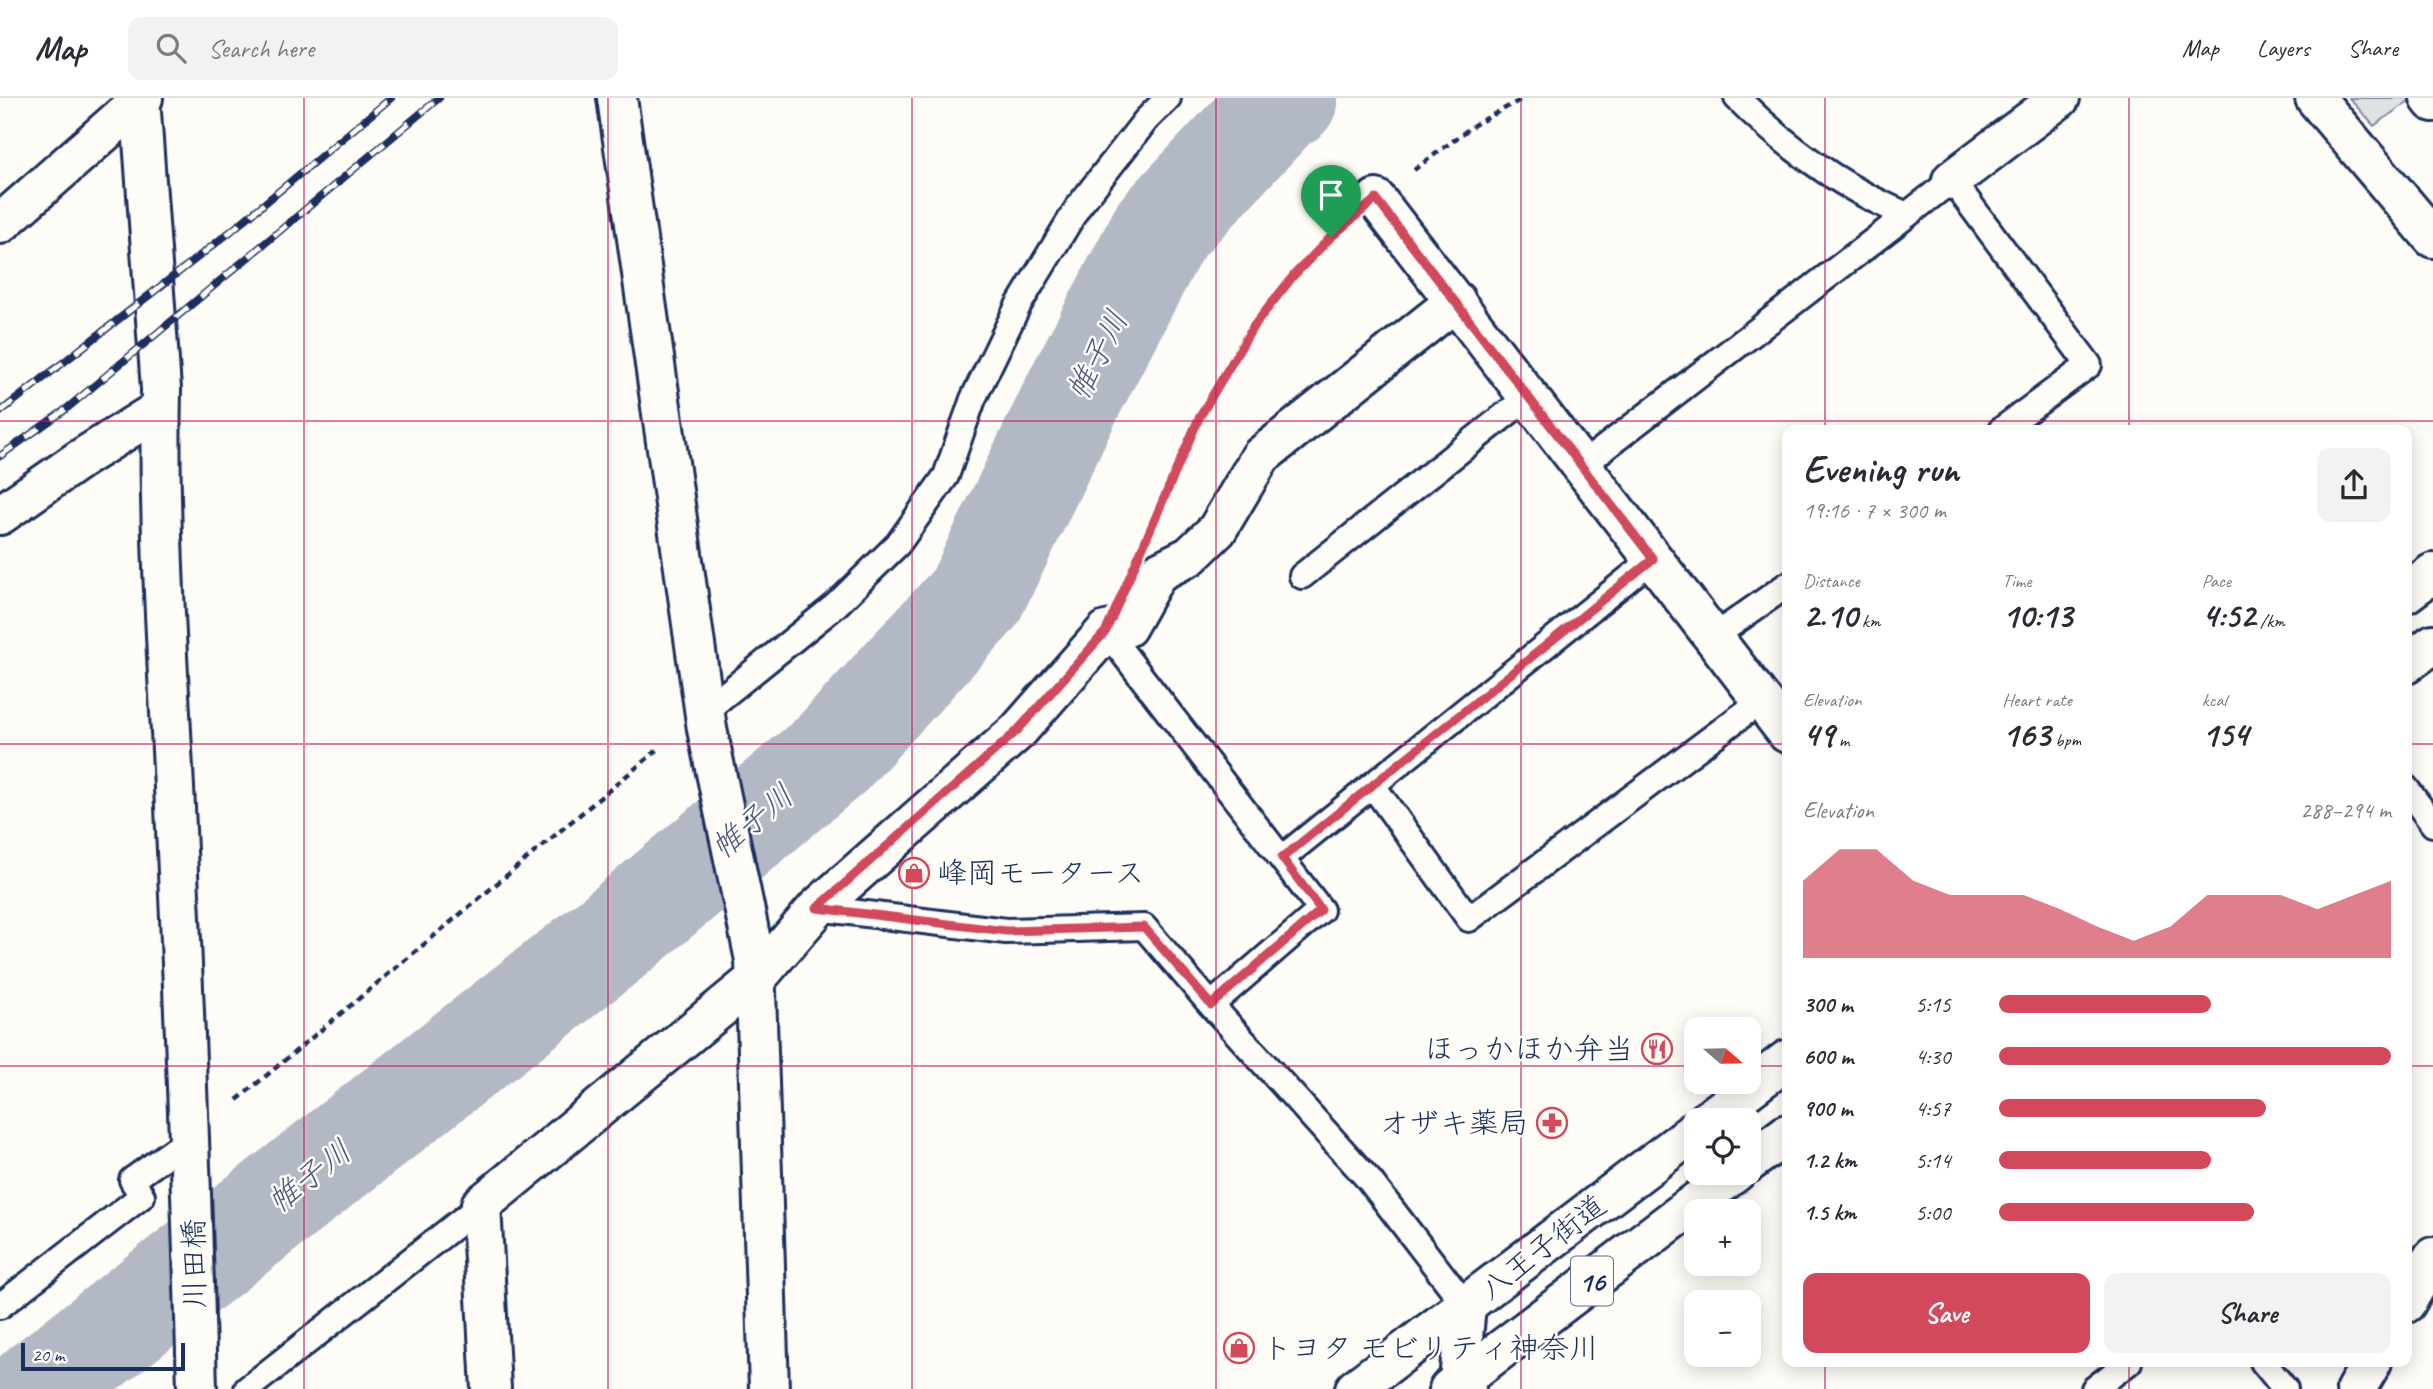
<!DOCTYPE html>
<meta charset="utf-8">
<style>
:root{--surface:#fff;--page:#f2f2f3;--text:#2b2b33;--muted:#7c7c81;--line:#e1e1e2;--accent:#d1495b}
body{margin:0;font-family:Caveat,"Klee One",sans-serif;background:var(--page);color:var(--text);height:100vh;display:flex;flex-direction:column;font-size:26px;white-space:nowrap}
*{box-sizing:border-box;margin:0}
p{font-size:23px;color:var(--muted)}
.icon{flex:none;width:38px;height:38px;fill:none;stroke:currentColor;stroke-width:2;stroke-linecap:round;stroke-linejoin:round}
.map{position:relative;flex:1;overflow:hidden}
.sheet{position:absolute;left:1782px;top:327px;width:630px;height:942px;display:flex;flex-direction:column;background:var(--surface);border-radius:14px;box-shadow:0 4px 18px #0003}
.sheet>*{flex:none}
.needle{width:46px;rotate:110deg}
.buttons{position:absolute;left:1684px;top:919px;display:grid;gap:14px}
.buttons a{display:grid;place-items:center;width:77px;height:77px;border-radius:14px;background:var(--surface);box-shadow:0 4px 18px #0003;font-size:35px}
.scale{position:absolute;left:21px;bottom:18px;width:164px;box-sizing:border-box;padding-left:7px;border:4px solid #1b2f5e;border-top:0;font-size:19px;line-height:24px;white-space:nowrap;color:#1b2f5e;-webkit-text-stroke:5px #fdfcf7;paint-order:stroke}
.pin{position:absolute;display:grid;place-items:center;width:60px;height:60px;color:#fff;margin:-72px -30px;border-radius:50% 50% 50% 0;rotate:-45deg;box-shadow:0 0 7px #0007}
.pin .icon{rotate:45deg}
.round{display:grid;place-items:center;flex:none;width:74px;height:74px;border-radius:14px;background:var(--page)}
.headline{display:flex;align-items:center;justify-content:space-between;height:119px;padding:0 21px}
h1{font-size:38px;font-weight:800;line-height:52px}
.stats{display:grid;grid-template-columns:repeat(3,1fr);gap:10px;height:119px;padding:7px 21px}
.stats div{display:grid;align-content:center}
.stats b{font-size:35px;font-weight:800}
.stats small{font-size:19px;font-weight:400}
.stats p{font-size:19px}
.chart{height:196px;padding:14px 21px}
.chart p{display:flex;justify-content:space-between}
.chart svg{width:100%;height:126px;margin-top:7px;fill:var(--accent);opacity:.7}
.action{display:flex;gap:14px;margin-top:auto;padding:14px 21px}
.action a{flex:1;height:80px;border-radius:14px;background:var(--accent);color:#fff;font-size:28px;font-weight:800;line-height:80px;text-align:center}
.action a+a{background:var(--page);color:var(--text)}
ul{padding:0 21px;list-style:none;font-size:23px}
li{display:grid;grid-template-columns:112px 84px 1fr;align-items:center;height:52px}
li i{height:18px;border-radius:9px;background:var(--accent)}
header{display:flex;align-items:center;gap:42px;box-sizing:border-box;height:98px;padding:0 35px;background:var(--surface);border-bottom:2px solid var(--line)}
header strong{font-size:33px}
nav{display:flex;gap:38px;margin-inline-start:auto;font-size:24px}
.search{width:490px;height:63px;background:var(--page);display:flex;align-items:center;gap:18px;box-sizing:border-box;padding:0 24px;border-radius:14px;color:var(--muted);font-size:26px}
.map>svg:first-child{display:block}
.green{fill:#e0e1e3;stroke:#7e88a0;stroke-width:2}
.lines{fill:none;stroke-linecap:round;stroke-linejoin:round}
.river{stroke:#b3b8c5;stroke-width:100}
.lane-casing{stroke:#1b2f5e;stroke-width:30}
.street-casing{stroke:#1b2f5e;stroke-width:44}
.secondary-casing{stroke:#1b2f5e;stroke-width:44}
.highway-casing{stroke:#1b2f5e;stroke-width:44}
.path{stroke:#1b2f5e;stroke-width:4.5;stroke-dasharray:7 5;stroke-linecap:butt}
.lane{stroke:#fdfcf7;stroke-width:24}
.street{stroke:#fdfcf7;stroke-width:38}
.secondary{stroke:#fdfcf7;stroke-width:38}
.highway{stroke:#fdfcf7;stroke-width:38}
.rail-casing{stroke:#1b2f5e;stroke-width:8}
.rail{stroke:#fdfcf7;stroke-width:5;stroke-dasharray:16;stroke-linecap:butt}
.route-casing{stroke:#fff;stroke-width:14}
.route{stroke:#d1495b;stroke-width:9}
.grid{fill:none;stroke:#c2185b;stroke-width:2;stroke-opacity:0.55}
.labels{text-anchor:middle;stroke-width:5;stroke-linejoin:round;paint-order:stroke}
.shield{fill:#fdfcf7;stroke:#5f6c8c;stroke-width:2}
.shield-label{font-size:28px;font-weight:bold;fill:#1b2f5e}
.poi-label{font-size:30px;fill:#1b2f5e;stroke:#fdfcf7;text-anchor:start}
.street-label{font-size:30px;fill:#1b2f5e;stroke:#fdfcf7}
.water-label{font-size:32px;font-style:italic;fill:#49587d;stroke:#fdfcf7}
</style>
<header>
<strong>Map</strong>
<div class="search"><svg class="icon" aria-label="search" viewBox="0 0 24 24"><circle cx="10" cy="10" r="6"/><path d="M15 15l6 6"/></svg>Search here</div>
<nav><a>Map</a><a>Layers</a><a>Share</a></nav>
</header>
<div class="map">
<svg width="2433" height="1291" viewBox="0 0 2433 1291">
<rect width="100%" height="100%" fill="#fdfcf7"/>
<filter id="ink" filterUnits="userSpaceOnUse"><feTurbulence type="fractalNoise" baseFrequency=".0143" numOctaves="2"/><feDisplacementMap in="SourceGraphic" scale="14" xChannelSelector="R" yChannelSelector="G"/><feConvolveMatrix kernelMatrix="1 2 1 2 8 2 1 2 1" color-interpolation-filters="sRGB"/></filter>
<g filter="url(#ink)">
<path class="green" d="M 2349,0 L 2413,0 L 2374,28 Z"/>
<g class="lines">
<path class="river" d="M 38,1291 L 610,842 L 831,657 L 975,500 L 1074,296 L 1160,132 L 1276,8 L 1288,0"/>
<g class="lane-casing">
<path id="lane" d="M 1737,0 C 1787,50 1842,90 1907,117 L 1952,82 L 2089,267 L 2001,332
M 1581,368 L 1907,117
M 1302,478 L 1529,298
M 1106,533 L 1321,812 L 1211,907
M 1712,540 L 1787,487
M 705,613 L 836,507 L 898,446 L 946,378 L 973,301 L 1018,208 L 1078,109 L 1146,22 L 1168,0
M 1373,688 L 1469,821 L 1761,603
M 2406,690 L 2433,726
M 1282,760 L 1653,461
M 817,810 L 1006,833 L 1144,829 L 1211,907 L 1370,1083 L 1466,1208
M 0,1208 L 142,1098 L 132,1082 L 191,1040
M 2263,1264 L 2285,1291
M 247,1291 L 481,1107
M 2094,1291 L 2129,1264"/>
</g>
<g class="street-casing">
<path id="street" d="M 617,0 L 707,631 L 755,862 L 769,1291
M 2315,0 L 2433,140
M 1952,82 L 2060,0
M 1376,101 L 1787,635
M 0,417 L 79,362 L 160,311
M 2406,1205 L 2433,1159
M 491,1291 L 481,1107 L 756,881 L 817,810 L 1018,633 L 1106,533 L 1127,529 L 1158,474 L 1190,458 L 1217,432 L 1261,358 L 1456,203
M 1466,1291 L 1459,1283 L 1466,1208
M 2356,1291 L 2372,1264"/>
</g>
<g class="secondary-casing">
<path id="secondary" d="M 140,0 L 161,291 C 158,430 168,570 175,709 C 184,903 192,1097 197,1291
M 0,126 L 143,0"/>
</g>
<g class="highway-casing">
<path id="highway" d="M 2430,0 L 2433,4
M 2406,495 L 2433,475
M 2406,566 L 2433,546
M 1708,1022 L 1787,962
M 1748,1065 L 1787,1036
M 1355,1291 L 1696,1032
M 1449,1291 L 1736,1074"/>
</g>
<path class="path" d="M 1414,72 L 1474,27 L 1524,0
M 1156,420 L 1199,320 L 1253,229 L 1294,177 L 1339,132
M 237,1002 L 661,649"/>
<use href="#lane" class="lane"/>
<use href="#street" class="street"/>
<use href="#secondary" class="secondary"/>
<use href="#highway" class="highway"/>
<g class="rail-casing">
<path id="rail" d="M 0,314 L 230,134 L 391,0
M 0,358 L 65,312 L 439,0"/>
</g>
<use href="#rail" class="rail"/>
</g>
</g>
<g class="lines" filter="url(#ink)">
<g class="route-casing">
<path id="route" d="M 1376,101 L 1653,461 L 1282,760 L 1321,812 L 1211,907 L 1144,829 L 1006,833 L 817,810 L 1017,633 L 1106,533 L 1199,320 L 1253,229 L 1294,177 L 1331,139 Z"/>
</g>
<use href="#route" class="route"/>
</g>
<path class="grid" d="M 304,0 L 304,1291M 608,0 L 608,1291M 912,0 L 912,1291M 1216,0 L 1216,1291M 1521,0 L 1521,1291M 1825,0 L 1825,332M 2129,0 L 2129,332M 0,323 L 2433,323M 0,646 L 1787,646M 2406,646 L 2433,646M 0,968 L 1696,968M 1748,968 L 1787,968M 2406,968 L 2433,968M 1825,1264 L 1825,1291M 2129,1264 L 2129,1291"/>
<defs>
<g id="shop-ring" transform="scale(1.575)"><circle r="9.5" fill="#fdfcf7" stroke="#d1495b" stroke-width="1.5"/><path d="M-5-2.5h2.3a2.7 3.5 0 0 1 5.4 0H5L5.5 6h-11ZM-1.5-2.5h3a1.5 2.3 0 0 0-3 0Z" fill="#d1495b"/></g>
<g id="restaurant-ring" transform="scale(1.575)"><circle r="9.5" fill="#fdfcf7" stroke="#d1495b" stroke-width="1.5"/><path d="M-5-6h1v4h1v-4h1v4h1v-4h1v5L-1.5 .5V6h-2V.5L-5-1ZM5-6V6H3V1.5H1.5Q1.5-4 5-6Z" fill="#d1495b"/></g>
<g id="pharmacy-ring" transform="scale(1.575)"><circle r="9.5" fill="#fdfcf7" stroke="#d1495b" stroke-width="1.5"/><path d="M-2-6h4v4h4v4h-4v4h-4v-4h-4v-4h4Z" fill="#d1495b"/></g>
</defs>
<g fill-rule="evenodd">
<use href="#shop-ring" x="914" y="775"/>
<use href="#restaurant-ring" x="1657" y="951"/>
<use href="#pharmacy-ring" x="1552" y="1025"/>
<use href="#shop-ring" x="1239" y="1250"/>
</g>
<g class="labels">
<rect class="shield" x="1571" y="1158.5" width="42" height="49" rx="5"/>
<g class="shield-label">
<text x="1592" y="1193">16</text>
</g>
<g class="poi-label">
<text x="937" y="785">峰岡モータース</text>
<text x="1634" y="961" text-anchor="end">ほっかほか弁当</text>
<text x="1529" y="1035" text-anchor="end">オザキ薬局</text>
<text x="1262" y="1260">トヨタ モビリティ神奈川</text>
</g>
<g class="street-label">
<text transform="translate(1543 1149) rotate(-38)" y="10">八王子街道</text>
<text transform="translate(194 1166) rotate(-91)" y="10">川田橋</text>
</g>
<g class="water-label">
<text transform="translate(1097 257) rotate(-63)" y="11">帷子川</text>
<text transform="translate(752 723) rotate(-40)" y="11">帷子川</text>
<text transform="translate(309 1078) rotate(-38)" y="11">帷子川</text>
</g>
</g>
</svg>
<div class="buttons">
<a><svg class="needle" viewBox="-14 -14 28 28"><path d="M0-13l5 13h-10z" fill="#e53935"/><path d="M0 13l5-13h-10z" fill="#7c7c81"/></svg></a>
<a><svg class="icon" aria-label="locate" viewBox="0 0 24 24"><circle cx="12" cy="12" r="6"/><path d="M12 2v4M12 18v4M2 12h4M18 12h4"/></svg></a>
<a>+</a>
<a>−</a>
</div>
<div class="scale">20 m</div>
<div class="pin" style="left:1331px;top:139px;background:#1e9e55"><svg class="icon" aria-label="arrive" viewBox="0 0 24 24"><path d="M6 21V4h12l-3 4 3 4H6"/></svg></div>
<section class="sheet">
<div class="headline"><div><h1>Evening run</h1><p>19:16 · 7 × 300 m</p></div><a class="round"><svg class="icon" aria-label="share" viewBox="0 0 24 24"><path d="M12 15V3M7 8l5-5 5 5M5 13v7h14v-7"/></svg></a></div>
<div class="stats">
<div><p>Distance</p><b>2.10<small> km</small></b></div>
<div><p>Time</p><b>10:13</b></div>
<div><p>Pace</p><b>4:52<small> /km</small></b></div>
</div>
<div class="stats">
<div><p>Elevation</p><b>49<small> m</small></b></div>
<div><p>Heart rate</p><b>163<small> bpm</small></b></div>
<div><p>kcal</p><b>154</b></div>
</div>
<div class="chart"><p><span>Elevation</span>288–294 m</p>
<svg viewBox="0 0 160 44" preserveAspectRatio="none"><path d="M0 44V17L10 6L20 6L30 17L40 22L50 22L60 22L70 27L80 33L90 38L100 33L110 22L120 22L130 22L140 27L150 22L160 17V44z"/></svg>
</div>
<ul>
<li><b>300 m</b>5:15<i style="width:54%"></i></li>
<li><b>600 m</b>4:30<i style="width:100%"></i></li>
<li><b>900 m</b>4:57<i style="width:68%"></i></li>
<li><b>1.2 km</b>5:14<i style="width:54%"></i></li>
<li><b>1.5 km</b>5:00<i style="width:65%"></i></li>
</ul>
<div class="action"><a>Save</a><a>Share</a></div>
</section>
</div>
